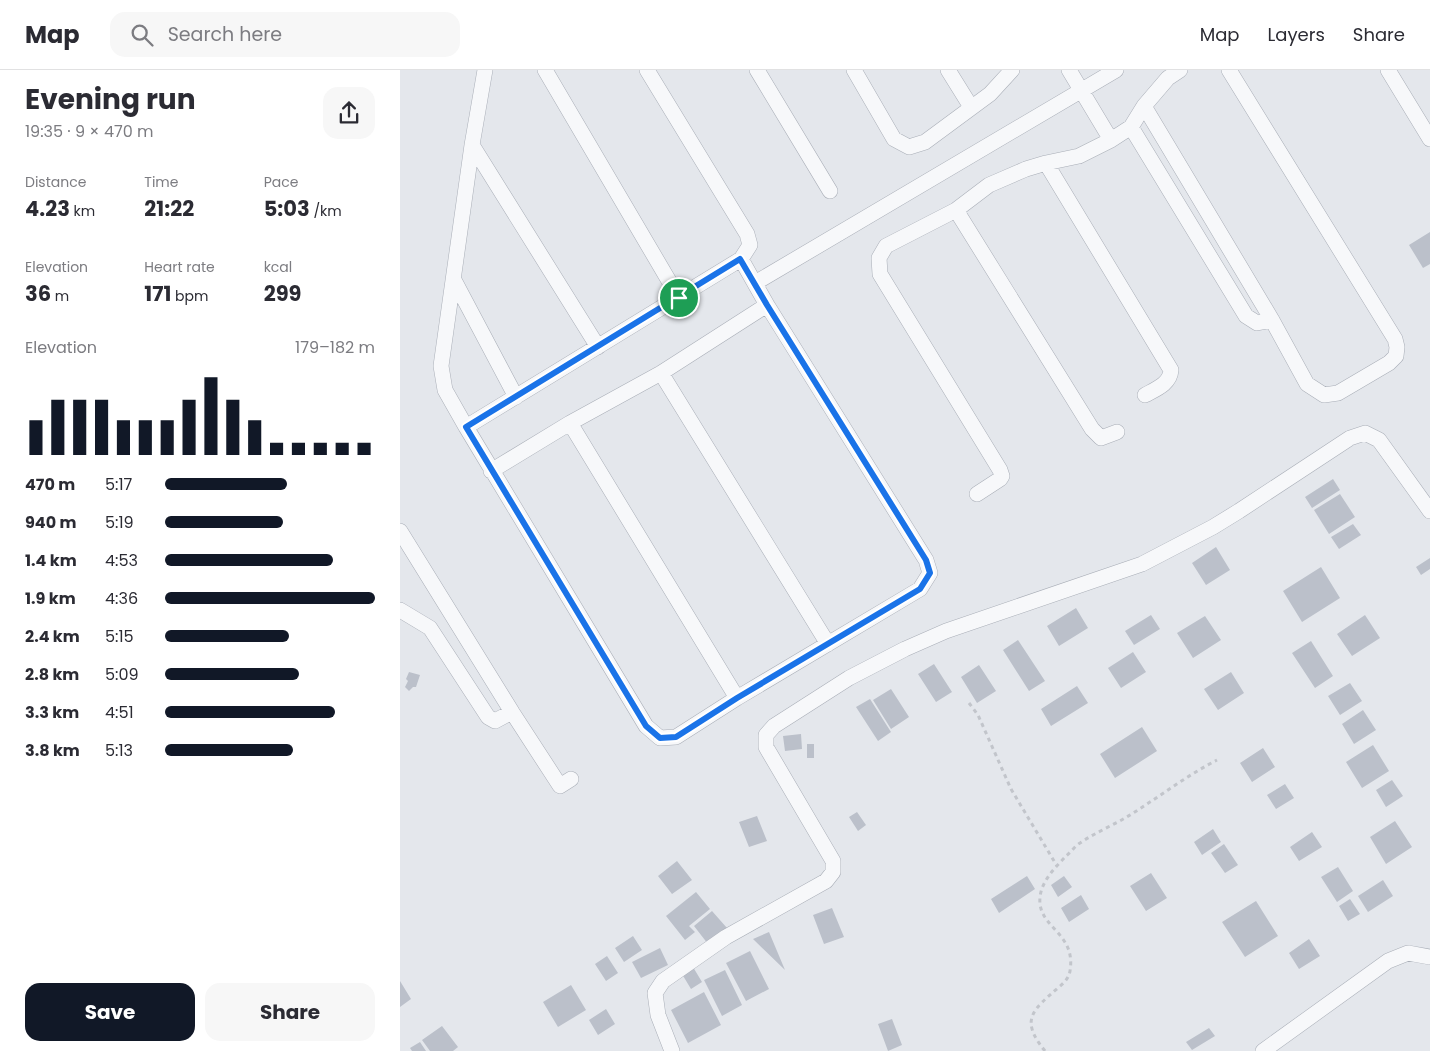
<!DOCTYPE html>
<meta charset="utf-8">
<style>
:root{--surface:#fff;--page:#f7f7f7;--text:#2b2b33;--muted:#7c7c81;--line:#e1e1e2;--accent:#111827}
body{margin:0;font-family:Poppins,sans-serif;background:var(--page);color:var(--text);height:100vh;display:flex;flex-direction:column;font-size:19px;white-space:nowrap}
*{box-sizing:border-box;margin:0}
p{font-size:16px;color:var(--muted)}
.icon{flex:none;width:28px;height:28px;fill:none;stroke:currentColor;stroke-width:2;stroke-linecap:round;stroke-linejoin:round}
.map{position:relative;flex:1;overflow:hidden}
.sheet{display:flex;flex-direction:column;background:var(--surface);width:400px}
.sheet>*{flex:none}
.pin{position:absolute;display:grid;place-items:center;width:42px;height:42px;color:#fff;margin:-21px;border:2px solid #fff;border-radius:50%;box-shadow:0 1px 5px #0007}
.round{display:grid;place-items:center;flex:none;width:52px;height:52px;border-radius:15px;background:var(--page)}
.overview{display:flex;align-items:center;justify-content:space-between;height:85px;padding:0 25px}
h1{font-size:28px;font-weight:700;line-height:38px}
.stats{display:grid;grid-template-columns:repeat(3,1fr);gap:8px;height:85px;padding:5px 25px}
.stats div{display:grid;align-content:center}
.stats b{font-size:21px;font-weight:700}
.stats small{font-size:14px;font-weight:400}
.stats p{font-size:14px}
.chart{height:140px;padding:10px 25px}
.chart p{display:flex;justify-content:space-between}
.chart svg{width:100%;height:90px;margin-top:5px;stroke:var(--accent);stroke-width:6}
.button{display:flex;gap:10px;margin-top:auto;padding:10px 25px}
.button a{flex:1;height:58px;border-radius:15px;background:var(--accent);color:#fff;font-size:20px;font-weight:700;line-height:58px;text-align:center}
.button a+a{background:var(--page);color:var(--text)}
ul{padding:0 25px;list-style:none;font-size:16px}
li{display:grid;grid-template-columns:80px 60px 1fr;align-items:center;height:38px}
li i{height:12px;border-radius:6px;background:var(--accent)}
header{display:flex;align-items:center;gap:30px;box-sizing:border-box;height:70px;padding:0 25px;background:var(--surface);border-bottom:1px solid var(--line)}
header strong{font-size:24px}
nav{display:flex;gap:28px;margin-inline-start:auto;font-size:18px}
.search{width:350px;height:45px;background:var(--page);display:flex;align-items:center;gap:12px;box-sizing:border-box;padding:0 18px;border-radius:15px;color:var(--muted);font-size:19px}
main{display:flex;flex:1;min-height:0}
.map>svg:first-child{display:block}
.building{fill:#bbc0ca}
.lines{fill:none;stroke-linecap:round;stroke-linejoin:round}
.street-casing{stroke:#a9aeb7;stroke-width:16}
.path{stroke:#c2c5cb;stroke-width:3;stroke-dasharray:4 4;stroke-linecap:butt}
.street{stroke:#f7f8fa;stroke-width:15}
.route-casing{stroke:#fff;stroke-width:10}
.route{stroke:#1a73e8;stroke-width:6}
</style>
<header>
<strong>Map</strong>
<div class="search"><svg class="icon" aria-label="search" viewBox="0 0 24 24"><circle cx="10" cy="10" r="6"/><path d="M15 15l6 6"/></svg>Search here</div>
<nav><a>Map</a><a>Layers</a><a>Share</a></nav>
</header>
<main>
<section class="sheet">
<div class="overview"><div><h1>Evening run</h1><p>19:35 · 9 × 470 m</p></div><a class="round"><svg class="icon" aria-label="share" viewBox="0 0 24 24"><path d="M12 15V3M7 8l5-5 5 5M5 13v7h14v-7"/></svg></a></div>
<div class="stats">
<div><p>Distance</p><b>4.23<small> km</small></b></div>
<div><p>Time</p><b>21:22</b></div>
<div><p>Pace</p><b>5:03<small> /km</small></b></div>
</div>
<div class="stats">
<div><p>Elevation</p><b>36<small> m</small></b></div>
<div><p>Heart rate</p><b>171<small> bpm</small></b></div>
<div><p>kcal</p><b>299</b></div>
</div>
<div class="chart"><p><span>Elevation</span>179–182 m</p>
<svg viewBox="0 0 160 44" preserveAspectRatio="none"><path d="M5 44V27M15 44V17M25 44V17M35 44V17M45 44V27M55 44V27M65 44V27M75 44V17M85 44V6M95 44V17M105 44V27M115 44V38M125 44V38M135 44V38M145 44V38M155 44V38"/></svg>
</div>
<ul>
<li><b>470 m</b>5:17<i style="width:58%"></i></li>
<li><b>940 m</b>5:19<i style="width:56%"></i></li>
<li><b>1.4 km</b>4:53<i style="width:80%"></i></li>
<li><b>1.9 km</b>4:36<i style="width:100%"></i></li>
<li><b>2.4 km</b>5:15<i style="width:59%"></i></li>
<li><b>2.8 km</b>5:09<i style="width:64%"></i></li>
<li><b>3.3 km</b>4:51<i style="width:81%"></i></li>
<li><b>3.8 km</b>5:13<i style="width:61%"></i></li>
</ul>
<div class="button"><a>Save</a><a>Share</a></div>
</section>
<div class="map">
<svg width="1030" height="981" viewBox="0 0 1030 981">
<rect width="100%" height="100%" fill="#e4e7ec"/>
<path class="building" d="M 1030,162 L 1030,194 L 1023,198 L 1009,175 Z
M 933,409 L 940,420 L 912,438 L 905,427 Z
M 940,424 L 955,447 L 929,464 L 914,440 Z
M 953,454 L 961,465 L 939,479 L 931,467 Z
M 816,477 L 830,500 L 806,515 L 792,493 Z
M 1030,488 L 1030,499 L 1021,505 L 1016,497 Z
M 921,497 L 940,528 L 902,552 L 883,521 Z
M 676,538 L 688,558 L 659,576 L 647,556 Z
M 751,545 L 760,559 L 734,575 L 725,561 Z
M 965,545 L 980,568 L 952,586 L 937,564 Z
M 805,546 L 821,570 L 793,588 L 777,563 Z
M 618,570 L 645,611 L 629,621 L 603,580 Z
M 911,571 L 933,606 L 915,618 L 892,583 Z
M 733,582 L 746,602 L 721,618 L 708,598 Z
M 534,594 L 552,622 L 536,632 L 518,604 Z
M 579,595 L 596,621 L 577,633 L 561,607 Z
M 9,602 L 20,605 L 16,617 L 13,617 L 9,621 L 5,617 L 8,611 L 6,609 Z
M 831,602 L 844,623 L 818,640 L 804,619 Z
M 950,613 L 962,631 L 940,645 L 928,626 Z
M 677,616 L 688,633 L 651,656 L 641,639 Z
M 491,619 L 509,647 L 491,659 L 473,630 Z
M 470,629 L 491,662 L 478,671 L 456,637 Z
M 963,640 L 976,660 L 954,674 L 942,654 Z
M 742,657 L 757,681 L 715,708 L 700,684 Z
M 401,664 L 402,679 L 385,681 L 383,666 Z
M 407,674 L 414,674 L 414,688 L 407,688 Z
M 973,675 L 989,701 L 962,718 L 946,692 Z
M 863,678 L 875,697 L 852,712 L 840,693 Z
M 992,710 L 1003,726 L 986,737 L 976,720 Z
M 885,714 L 894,728 L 876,739 L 867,725 Z
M 457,742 L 466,755 L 458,761 L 449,747 Z
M 357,746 L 367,771 L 349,777 L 339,752 Z
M 995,751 L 1012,777 L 986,794 L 970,767 Z
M 813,759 L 821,772 L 802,785 L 794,772 Z
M 912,762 L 922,777 L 899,791 L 890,777 Z
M 824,774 L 838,795 L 825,803 L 811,783 Z
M 277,791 L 292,810 L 272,824 L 258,806 Z
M 938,797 L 953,821 L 937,832 L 921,807 Z
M 751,803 L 767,828 L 746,841 L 730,816 Z
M 627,806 L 635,819 L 599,843 L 591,829 Z
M 664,806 L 672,817 L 658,827 L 651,815 Z
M 983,810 L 993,826 L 968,842 L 958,826 Z
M 296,822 L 310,839 L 289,856 L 295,862 L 285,870 L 266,846 Z
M 681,825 L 689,839 L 669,852 L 661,838 Z
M 950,829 L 960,844 L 948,851 L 939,836 Z
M 856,831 L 878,866 L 845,887 L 822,852 Z
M 432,838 L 444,867 L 424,874 L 413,845 Z
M 312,841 L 327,858 L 308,874 L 294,856 Z
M 369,862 L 385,900 L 353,869 Z
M 233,866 L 242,880 L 224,892 L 215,878 Z
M 909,869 L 920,886 L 899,899 L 889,883 Z
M 260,878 L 268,895 L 241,908 L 232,892 Z
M 350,881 L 369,919 L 346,931 L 326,893 Z
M 207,886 L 218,903 L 206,911 L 195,894 Z
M 293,897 L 302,912 L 291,919 L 282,904 Z
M 325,900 L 342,935 L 322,946 L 304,910 Z
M 0,911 L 11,929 L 0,937 Z
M 171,915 L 186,940 L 158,957 L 143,932 Z
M 304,922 L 321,955 L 288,973 L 271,940 Z
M 206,939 L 215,954 L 198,965 L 189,950 Z
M 492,949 L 502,975 L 488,981 L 478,954 Z
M 42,956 L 58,977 L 53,981 L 30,981 L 22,970 Z
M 809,958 L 815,966 L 792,980 L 786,972 Z
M 20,972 L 26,981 L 12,981 L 10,978 Z"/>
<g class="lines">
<g class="street-casing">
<path id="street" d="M 85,0 L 72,75 L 41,296 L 45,320 L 66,357 L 246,656 L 260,668 L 276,667 L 337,628 L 520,519 L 530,503 L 526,490 L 367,235 L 341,189
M 145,0 L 279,228
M 357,0 L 430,121
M 454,0 L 494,69 L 509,77 L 525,72 L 590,24 L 612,0
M 548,0 L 571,37
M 669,0 L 711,70
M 988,0 L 1030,69
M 744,36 L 872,250 L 907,314 L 924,325 L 938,323 L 989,293 L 996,286 L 997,277 L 995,269 L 829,0
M 731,57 L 846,246 L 857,253 L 872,250
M 72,75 L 198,277
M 646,93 L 771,300 C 770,314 756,319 745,325
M 556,140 L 692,359 L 701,368 L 717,362
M 54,210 L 116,327
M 355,213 L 716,0
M 261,303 L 428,574
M 170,353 L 337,628
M 66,357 L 341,189 L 350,175 L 347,164 L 247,0
M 91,401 L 170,353 L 261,303 L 367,235
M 577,424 L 600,409 L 602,406 L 600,400 L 480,204 L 479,188 L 486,176 L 556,140 L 589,115 L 626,99 L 646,93 L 679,86 L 711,70 L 731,57 L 744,36 L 768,8 L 780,0
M 0,461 L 112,642 L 95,651 L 88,647 L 30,558 L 0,540
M 112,642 L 160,716 L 171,709
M 272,981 L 258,945 L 255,923 L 263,911 L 326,867 L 426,811 L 433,802 L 433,791 L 366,677 L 366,665 L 374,656 L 449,608 L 505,579 L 546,561 L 742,494 L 813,457 L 839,441 L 950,368 L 965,363 L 979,370 L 1030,441
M 863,981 L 988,891 L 1008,883 L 1030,887"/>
</g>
<path class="path" d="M 569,633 L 578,645 L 611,719 L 657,796
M 645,981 C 619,949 633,940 659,917 C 664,913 669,908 670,901 C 676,865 643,859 640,834 C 638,814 654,799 666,786 C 671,782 675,776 680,773 C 696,762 714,755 730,745 C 759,727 786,706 817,690"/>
<use href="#street" class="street"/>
</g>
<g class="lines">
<g class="route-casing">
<path id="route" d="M 340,189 L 367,235 L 526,490 L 530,503 L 520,519 L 337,628 L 276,667 L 260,668 L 246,656 L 66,357 Z"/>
</g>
<use href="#route" class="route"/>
</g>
</svg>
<div class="pin" style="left:279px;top:228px;background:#1e9e55"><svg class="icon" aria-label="arrive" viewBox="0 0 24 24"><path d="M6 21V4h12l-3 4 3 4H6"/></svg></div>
</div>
</main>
